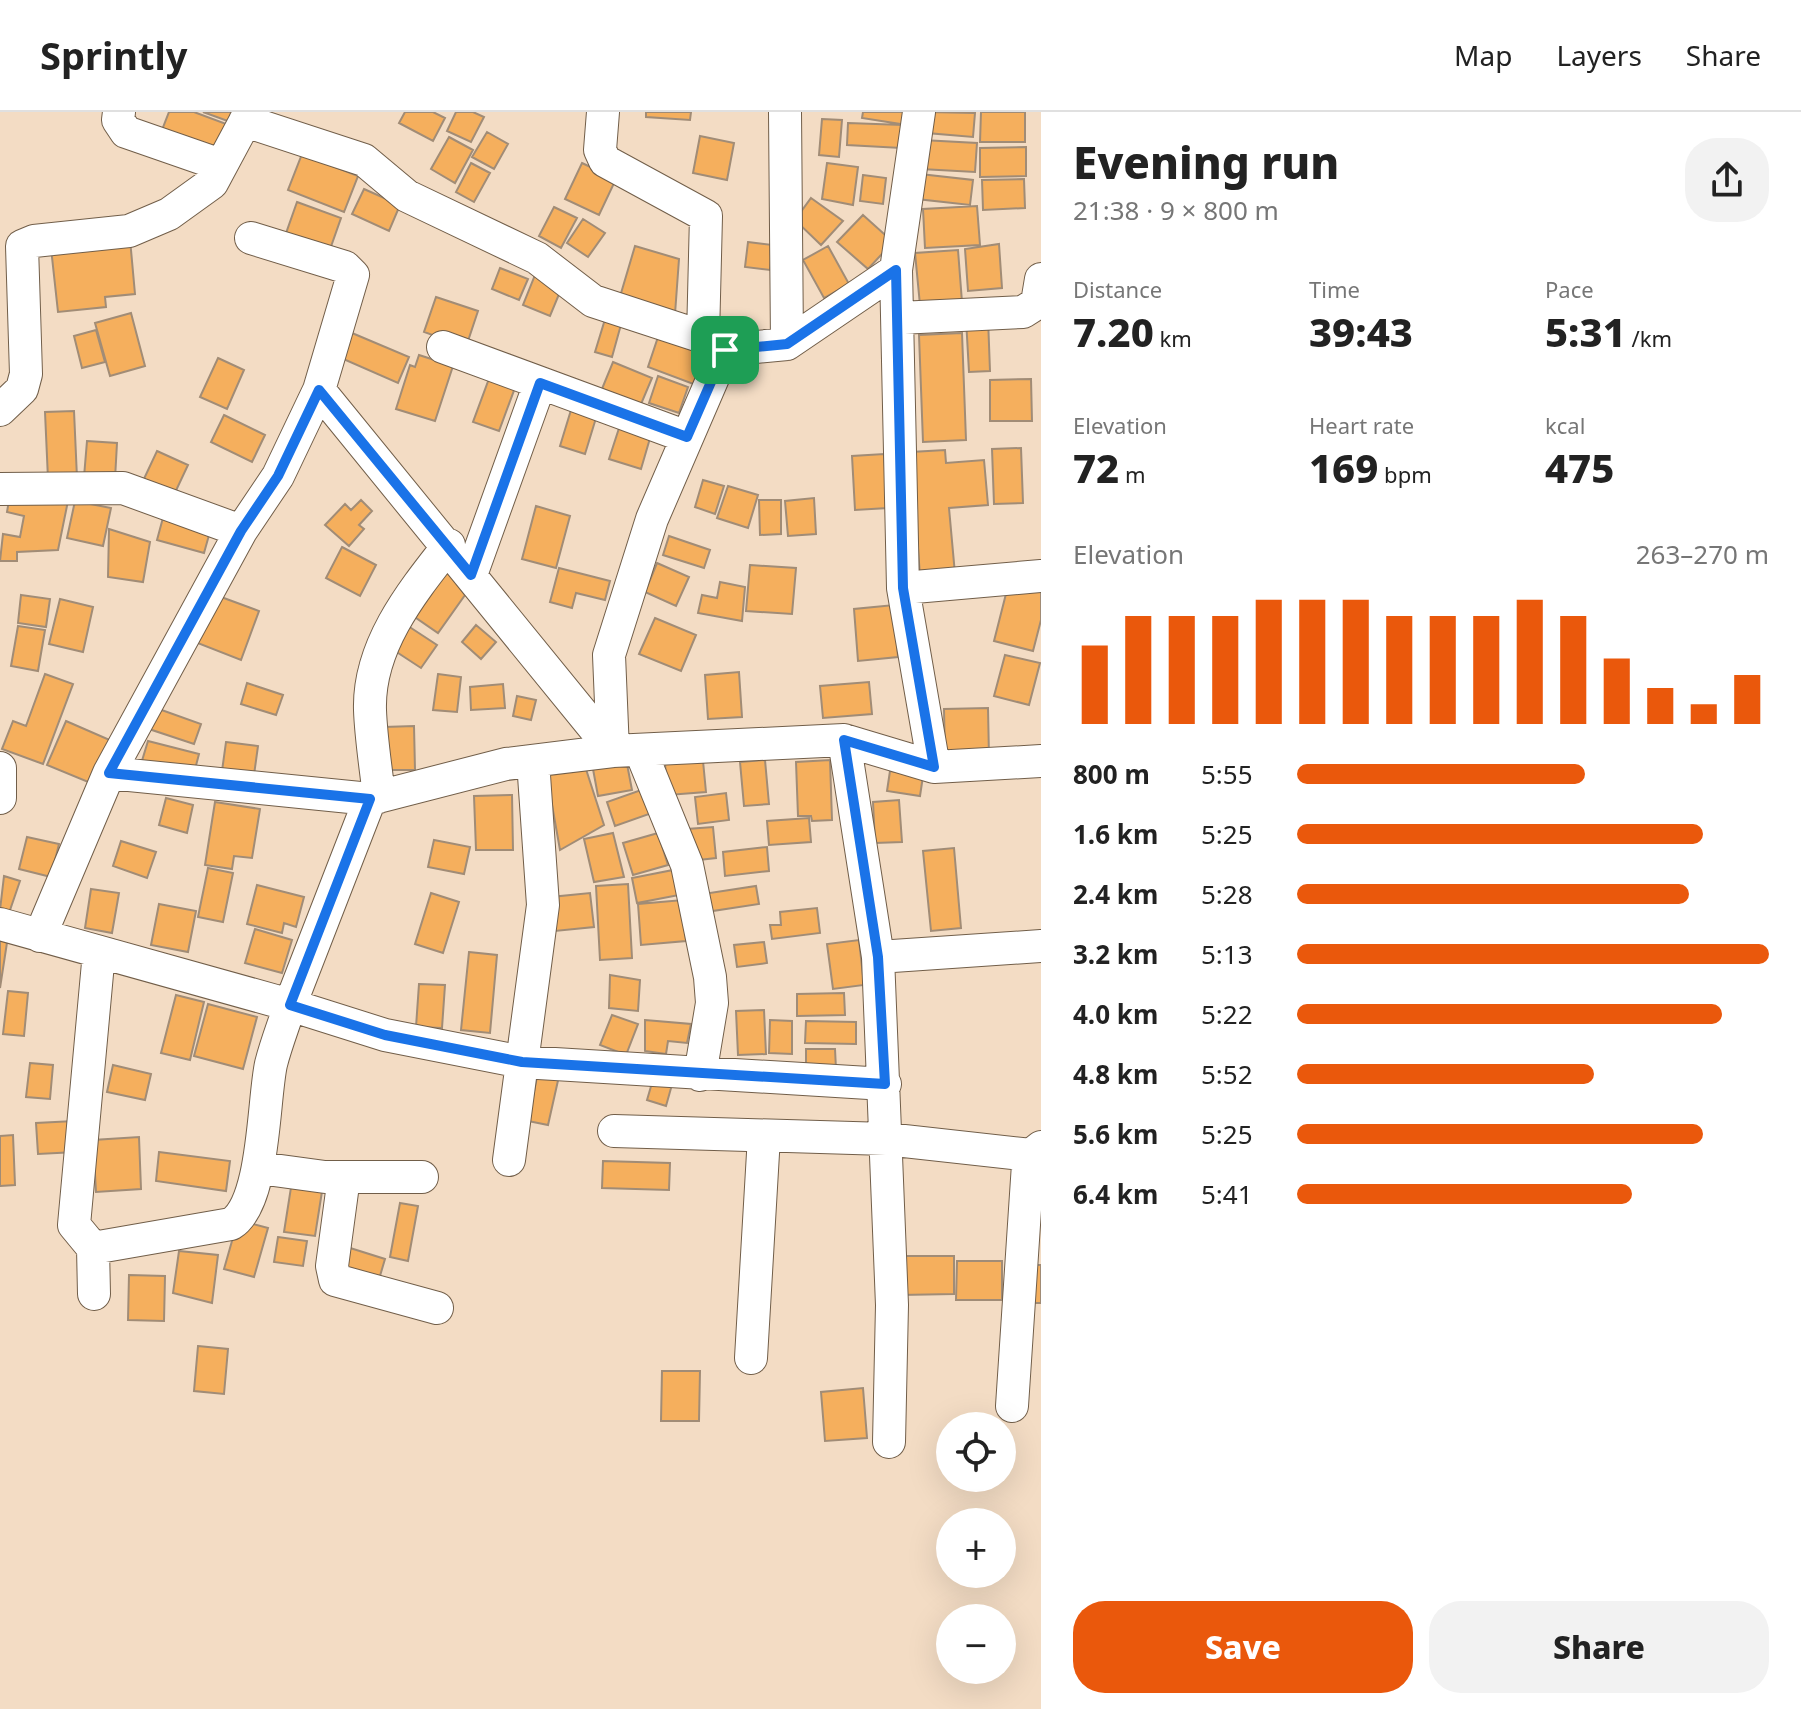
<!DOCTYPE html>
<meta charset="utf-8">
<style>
:root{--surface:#fff;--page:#f2f2f2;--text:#222;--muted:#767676;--line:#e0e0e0;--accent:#ea580c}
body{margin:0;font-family:"Noto Sans",sans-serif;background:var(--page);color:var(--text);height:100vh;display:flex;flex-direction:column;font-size:30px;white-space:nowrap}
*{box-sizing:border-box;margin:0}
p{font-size:26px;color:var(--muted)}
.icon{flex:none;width:44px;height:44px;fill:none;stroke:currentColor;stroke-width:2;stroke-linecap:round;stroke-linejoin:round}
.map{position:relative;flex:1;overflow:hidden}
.sheet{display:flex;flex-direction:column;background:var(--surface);width:760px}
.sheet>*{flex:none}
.tools{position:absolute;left:936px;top:1300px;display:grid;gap:16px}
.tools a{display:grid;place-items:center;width:80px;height:80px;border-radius:50%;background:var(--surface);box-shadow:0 8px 32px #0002;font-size:40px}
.pin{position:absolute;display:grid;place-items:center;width:68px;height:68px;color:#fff;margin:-34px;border-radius:16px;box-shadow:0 4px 12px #0006}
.round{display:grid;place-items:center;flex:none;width:84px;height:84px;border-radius:32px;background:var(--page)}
.headline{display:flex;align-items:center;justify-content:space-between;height:136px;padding:0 32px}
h1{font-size:44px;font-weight:800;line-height:60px}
.stats{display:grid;grid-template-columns:repeat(3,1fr);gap:12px;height:136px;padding:8px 32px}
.stats div{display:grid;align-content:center}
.stats b{font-size:40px;font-weight:800}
.stats small{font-size:22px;font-weight:400}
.stats p{font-size:22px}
.chart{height:224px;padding:16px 32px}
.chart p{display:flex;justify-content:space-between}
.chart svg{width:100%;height:144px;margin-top:8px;stroke:var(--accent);stroke-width:6}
.action{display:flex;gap:16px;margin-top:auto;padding:16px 32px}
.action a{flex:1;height:92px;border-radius:32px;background:var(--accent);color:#fff;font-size:32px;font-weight:800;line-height:92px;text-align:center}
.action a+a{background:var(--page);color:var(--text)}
ul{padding:0 32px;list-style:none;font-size:26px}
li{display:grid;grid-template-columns:128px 96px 1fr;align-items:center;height:60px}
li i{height:20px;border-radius:10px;background:var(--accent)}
header{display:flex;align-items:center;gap:48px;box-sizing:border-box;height:112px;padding:0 40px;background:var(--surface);border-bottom:2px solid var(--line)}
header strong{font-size:38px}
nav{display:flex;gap:44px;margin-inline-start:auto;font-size:28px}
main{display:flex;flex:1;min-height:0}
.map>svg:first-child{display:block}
.building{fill:#f5af5d;stroke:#a18c76;stroke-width:2}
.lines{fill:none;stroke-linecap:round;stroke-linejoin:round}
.minor-casing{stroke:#715e49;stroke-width:34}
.minor{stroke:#fff;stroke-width:32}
.route-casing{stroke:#fff;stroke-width:16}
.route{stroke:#1a73e8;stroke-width:10}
</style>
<header>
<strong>Sprintly</strong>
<nav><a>Map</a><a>Layers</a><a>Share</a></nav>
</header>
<main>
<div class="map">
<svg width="1041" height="1597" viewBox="0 0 1041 1597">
<rect width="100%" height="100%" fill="#f3dcc4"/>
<path class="building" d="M 169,0 L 194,0 L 229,13 L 219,39 L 162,18 Z
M 203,0 L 241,0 L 236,12 Z
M 405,0 L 433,0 L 445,6 L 433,29 L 399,11 Z
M 456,0 L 473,0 L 484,5 L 471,30 L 447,19 Z
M 646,0 L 691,0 L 690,8 L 646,5 Z
M 863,0 L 909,0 L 907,13 L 862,6 Z
M 929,0 L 975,1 L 973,25 L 927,21 Z
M 981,0 L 1025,0 L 1025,30 L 980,30 Z
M 822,7 L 842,8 L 839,45 L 819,43 Z
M 848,11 L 903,13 L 901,36 L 847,33 Z
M 487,20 L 508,32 L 494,57 L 472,45 Z
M 700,24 L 734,31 L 727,68 L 693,61 Z
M 449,25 L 473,38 L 455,71 L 431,57 Z
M 922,28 L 977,31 L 975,60 L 921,57 Z
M 1026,35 L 1026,64 L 980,65 L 980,36 Z
M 302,42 L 358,64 L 344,100 L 288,78 Z
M 471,51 L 490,61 L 474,90 L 456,80 Z
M 582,51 L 616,67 L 599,103 L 565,87 Z
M 827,51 L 858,55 L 853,93 L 822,87 Z
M 920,62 L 973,68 L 970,93 L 917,87 Z
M 863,63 L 886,66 L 883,92 L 860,89 Z
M 1024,67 L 1025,96 L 983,98 L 982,68 Z
M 364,77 L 400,93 L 389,119 L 352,102 Z
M 811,86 L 843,109 L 821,133 L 795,108 Z
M 297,90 L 341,106 L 328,143 L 284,127 Z
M 977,94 L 980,133 L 925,136 L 923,97 Z
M 554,95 L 577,106 L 561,136 L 539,124 Z
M 863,103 L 893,130 L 868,157 L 837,130 Z
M 583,107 L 605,121 L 588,145 L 567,131 Z
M 130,127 L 135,182 L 105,185 L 106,195 L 58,200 L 51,136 Z
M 748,130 L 773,133 L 770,158 L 745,155 Z
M 999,132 L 1002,176 L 968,179 L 965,137 Z
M 635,134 L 679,147 L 675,202 L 619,188 Z
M 828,134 L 849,172 L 824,186 L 803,148 Z
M 958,138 L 962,190 L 920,193 L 915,141 Z
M 500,156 L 528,167 L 519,188 L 492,177 Z
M 535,163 L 562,175 L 550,204 L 523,193 Z
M 436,185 L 478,199 L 466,235 L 424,220 Z
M 131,201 L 145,254 L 110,264 L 95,211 Z
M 606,204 L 622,209 L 612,245 L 595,240 Z
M 988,206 L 990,259 L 969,260 L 966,207 Z
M 96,218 L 105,250 L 82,256 L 74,224 Z
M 352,221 L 409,245 L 398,271 L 341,246 Z
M 962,221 L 966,328 L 923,330 L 919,223 Z
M 658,225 L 707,241 L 696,273 L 648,255 Z
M 419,243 L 453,254 L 435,309 L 396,297 L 410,253 L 415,255 Z
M 218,246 L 244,258 L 227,297 L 200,285 Z
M 613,250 L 652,266 L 636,304 L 597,289 Z
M 490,264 L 516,273 L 499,319 L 473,310 Z
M 658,264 L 688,275 L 679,301 L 649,291 Z
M 1031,267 L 1032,309 L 990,309 L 990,268 Z
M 571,298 L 596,306 L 585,342 L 560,334 Z
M 74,299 L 77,366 L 48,367 L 45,300 Z
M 224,303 L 265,323 L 252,350 L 211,330 Z
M 622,307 L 653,316 L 641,357 L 609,347 Z
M 87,329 L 117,331 L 115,367 L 84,365 Z
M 1021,336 L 1023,391 L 994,392 L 992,337 Z
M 945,338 L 946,351 L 984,348 L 988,393 L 949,396 L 955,462 L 920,464 L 911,340 Z
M 157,339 L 188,353 L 173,385 L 142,371 Z
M 884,342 L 888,396 L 855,398 L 852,344 Z
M 703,368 L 724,374 L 715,402 L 695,395 Z
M 728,374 L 758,383 L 748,416 L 717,406 Z
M 10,382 L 69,384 L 58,438 L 17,440 L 17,449 L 0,449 L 3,422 L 20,425 L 24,404 L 7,400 Z
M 814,386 L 816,422 L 788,424 L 785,389 Z
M 361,388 L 372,399 L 359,413 L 364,417 L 349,434 L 325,413 L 345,392 L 351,398 Z
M 759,388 L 781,388 L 781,422 L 760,423 Z
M 75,389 L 111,396 L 103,434 L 67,426 Z
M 536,394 L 570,404 L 556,456 L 522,447 Z
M 164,402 L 211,416 L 204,441 L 157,428 Z
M 109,417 L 150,430 L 143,470 L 108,465 Z
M 669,424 L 710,438 L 704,456 L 663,443 Z
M 342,435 L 376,453 L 360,484 L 326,466 Z
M 657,451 L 689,465 L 676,494 L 645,480 Z
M 443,453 L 465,483 L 438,521 L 406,499 Z
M 750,453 L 796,456 L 792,502 L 746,499 Z
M 559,456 L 610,469 L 605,488 L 576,481 L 572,496 L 550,490 Z
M 720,470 L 745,475 L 742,509 L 698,501 L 702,483 L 717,486 Z
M 1009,470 L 1041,478 L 1041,508 L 1033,539 L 994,529 Z
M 213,482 L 259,499 L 241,548 L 195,530 Z
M 21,483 L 50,487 L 46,515 L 18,511 Z
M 60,487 L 93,495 L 83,540 L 49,532 Z
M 894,493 L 898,545 L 858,549 L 854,497 Z
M 655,506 L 696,523 L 681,559 L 639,542 Z
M 405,512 L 437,533 L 421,556 L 389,535 Z
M 476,513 L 496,530 L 481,547 L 462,530 Z
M 18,514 L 45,518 L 38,559 L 11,554 Z
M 1005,543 L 1040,551 L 1029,593 L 994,584 Z
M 739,560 L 742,605 L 708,607 L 705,563 Z
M 45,562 L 73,572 L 43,652 L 2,637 L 13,609 L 26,614 Z
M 438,562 L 461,565 L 457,600 L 433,598 Z
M 869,570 L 872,602 L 823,606 L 820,574 Z
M 247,571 L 283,583 L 276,603 L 241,592 Z
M 503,572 L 505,596 L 471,598 L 470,575 Z
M 517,584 L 536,588 L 531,608 L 513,604 Z
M 156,596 L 201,612 L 194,632 L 149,617 Z
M 988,596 L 989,645 L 945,646 L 944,597 Z
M 66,609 L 112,629 L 93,672 L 47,653 Z
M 414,614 L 415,658 L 384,658 L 384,615 Z
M 148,629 L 199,642 L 193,665 L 141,652 Z
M 226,630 L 258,634 L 254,663 L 222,659 Z
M 765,648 L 769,692 L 744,694 L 740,650 Z
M 830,648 L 832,708 L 812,709 L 811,704 L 798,704 L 796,650 Z
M 703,649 L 706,680 L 668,683 L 665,652 Z
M 584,651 L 604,713 L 560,738 L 546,659 Z
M 627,652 L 632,678 L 598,684 L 593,657 Z
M 890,659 L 923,664 L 920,684 L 887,679 Z
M 644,677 L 652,701 L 615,714 L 607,690 Z
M 726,681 L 729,708 L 698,712 L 695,685 Z
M 512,683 L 513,738 L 476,738 L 474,684 Z
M 166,686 L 193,693 L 187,721 L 159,713 Z
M 899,688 L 902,730 L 875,731 L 873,690 Z
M 215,690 L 260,697 L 252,746 L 234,744 L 232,757 L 205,753 Z
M 809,706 L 811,730 L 769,733 L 767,709 Z
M 713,715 L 716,746 L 690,749 L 687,717 Z
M 613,721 L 624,765 L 594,770 L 584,727 Z
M 658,721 L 668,753 L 633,763 L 623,731 Z
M 27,725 L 59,732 L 51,765 L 19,757 Z
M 434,728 L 470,735 L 464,762 L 428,755 Z
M 121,729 L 156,740 L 147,766 L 113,754 Z
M 767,735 L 769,759 L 725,764 L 723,740 Z
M 954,736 L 961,816 L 931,819 L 923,739 Z
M 208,756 L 233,761 L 223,810 L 198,805 Z
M 673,758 L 679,783 L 637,791 L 632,766 Z
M 4,764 L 20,769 L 9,801 L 0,798 Z
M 628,772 L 632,846 L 600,848 L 596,774 Z
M 257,773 L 304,785 L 296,815 L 284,811 L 282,821 L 247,812 Z
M 756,774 L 759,792 L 706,800 L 703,782 Z
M 91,777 L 119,781 L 112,821 L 85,816 Z
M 431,781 L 459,790 L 443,841 L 415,832 Z
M 590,781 L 594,815 L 555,819 L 551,785 Z
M 683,788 L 686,829 L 641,833 L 638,792 Z
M 159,792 L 196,799 L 188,840 L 151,833 Z
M 817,796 L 820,821 L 772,827 L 770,813 L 781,813 L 780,800 Z
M 255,817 L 292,828 L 282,861 L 245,851 Z
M 0,823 L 8,824 L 0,876 Z
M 859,828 L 864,873 L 833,877 L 827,832 Z
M 764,830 L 767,851 L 737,855 L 734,833 Z
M 469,840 L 497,843 L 490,921 L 461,918 Z
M 610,863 L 640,868 L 638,899 L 609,896 Z
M 419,872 L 445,873 L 442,916 L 416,915 Z
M 8,879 L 28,881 L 24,924 L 3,922 Z
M 844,881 L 845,903 L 797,904 L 797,882 Z
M 176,883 L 204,890 L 190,948 L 161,941 Z
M 208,892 L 257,905 L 243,957 L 194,944 Z
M 764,898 L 766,942 L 738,943 L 736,899 Z
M 612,903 L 638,912 L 626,943 L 600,933 Z
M 645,908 L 691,912 L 687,931 L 668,929 L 666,942 L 645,939 Z
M 770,908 L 792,909 L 792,942 L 769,941 Z
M 806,909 L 856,910 L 856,932 L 805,931 Z
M 806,937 L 835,937 L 836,957 L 806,958 Z
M 30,951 L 53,953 L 50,987 L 26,985 Z
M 113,953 L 151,962 L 145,988 L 107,980 Z
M 538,960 L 559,964 L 548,1013 L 528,1009 Z
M 654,964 L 673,969 L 666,994 L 647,988 Z
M 74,1009 L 76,1040 L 38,1042 L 36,1011 Z
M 13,1023 L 15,1073 L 0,1074 L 0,1024 Z
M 139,1025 L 141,1077 L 96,1080 L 93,1028 Z
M 159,1040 L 230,1049 L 226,1079 L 156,1069 Z
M 603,1049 L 670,1051 L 669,1078 L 602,1076 Z
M 292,1069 L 323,1073 L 315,1124 L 284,1120 Z
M 400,1091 L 418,1094 L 408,1149 L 390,1145 Z
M 238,1108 L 268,1116 L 254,1165 L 224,1157 Z
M 278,1125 L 307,1129 L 303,1154 L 274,1150 Z
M 347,1135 L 385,1147 L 377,1174 L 338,1161 Z
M 179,1139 L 218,1143 L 212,1191 L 173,1181 Z
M 900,1144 L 954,1144 L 954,1182 L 900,1183 Z
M 957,1149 L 1002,1149 L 1002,1188 L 956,1188 Z
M 1033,1153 L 1041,1153 L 1041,1191 L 1035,1191 Z
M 129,1163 L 165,1164 L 164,1209 L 128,1208 Z
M 198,1234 L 228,1237 L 224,1282 L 194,1279 Z
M 662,1259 L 700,1259 L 699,1309 L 661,1309 Z
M 863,1276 L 867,1326 L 825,1329 L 821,1280 Z"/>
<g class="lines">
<g class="minor-casing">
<path id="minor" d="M 119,0 L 118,8 L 126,20 L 221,53
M 603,0 L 600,38 L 605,49 L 706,104 L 703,225
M 785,0 L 787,232
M 245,9 L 364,48 L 407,84 L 537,146 L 593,189 L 703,225 L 725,238
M 251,126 L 345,155 L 353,163 L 319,278
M 896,158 L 903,476 L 934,655
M 899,206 L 1023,200 L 1037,191 L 1041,167
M 443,235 L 687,325
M 0,298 L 22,277 L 26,262 L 22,134 L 34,129 L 129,119 L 169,102 L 212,71 L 250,0
M 0,377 L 123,376 L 241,419
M 471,463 L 540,271
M 903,476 L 1041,464
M 844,628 L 878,845 L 892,1193 L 889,1330
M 641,640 L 687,753 L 710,865 L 712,891 L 700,963
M 0,656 L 0,686
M 109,661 L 241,419 L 278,364 L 319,278 L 613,639 L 844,628 L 934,655 L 1041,649
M 379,685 C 376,656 371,627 370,598 C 368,534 412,480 449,433
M 0,812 L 290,893 L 370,687 L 506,652 L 613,639 L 609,543 L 652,407 L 725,238 L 787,232 L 896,158 L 919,0
M 40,824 L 109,661 L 370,687
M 878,845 L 1041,834
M 614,1019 L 886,1027 L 1031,1043
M 509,1048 L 543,793 L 533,649
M 259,1056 L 325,1065 L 422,1065
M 344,1065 L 332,1154 L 335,1168 L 437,1196
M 93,1136 L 231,1112 C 265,1091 263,988 271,952 C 276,932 284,912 290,893 L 385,923 L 522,950 L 885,972
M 94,1182 L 93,1136 L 74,1113 L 99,840
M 751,1246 L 764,1024
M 1012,1294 L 1028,1052 L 1031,1043 L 1041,1035"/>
</g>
<use href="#minor" class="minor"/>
</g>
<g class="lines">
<g class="route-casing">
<path id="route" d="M 896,158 L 903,476 L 934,655 L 844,628 L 878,845 L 885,972 L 522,950 L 385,923 L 290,893 L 370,687 L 109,661 L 241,419 L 278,364 L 319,278 L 471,463 L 540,271 L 687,325 L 725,238 L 787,232 Z"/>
</g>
<use href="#route" class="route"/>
</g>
</svg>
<div class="tools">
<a><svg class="icon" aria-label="locate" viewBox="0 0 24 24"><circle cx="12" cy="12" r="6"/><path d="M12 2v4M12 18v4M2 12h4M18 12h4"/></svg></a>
<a>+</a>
<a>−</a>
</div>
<div class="pin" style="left:725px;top:238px;background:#1e9e55"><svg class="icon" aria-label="arrive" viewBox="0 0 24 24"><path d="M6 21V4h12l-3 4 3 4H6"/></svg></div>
</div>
<section class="sheet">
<div class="headline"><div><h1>Evening run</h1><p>21:38 · 9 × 800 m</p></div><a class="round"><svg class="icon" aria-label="share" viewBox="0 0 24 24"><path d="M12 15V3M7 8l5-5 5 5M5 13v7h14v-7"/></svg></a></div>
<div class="stats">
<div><p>Distance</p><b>7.20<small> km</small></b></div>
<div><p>Time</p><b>39:43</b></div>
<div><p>Pace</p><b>5:31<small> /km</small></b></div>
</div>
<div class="stats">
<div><p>Elevation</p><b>72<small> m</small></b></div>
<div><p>Heart rate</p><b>169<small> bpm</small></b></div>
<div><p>kcal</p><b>475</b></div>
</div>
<div class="chart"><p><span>Elevation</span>263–270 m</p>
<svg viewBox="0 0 160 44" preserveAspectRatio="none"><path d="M5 44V20M15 44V11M25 44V11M35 44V11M45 44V6M55 44V6M65 44V6M75 44V11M85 44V11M95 44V11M105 44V6M115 44V11M125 44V24M135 44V33M145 44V38M155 44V29"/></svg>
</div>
<ul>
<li><b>800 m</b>5:55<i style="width:61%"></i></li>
<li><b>1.6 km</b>5:25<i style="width:86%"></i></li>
<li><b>2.4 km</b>5:28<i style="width:83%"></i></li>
<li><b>3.2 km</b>5:13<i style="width:100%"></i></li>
<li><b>4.0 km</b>5:22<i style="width:90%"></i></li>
<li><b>4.8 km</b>5:52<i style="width:63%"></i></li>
<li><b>5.6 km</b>5:25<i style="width:86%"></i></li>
<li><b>6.4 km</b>5:41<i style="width:71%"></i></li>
</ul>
<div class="action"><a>Save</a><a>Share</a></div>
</section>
</main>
